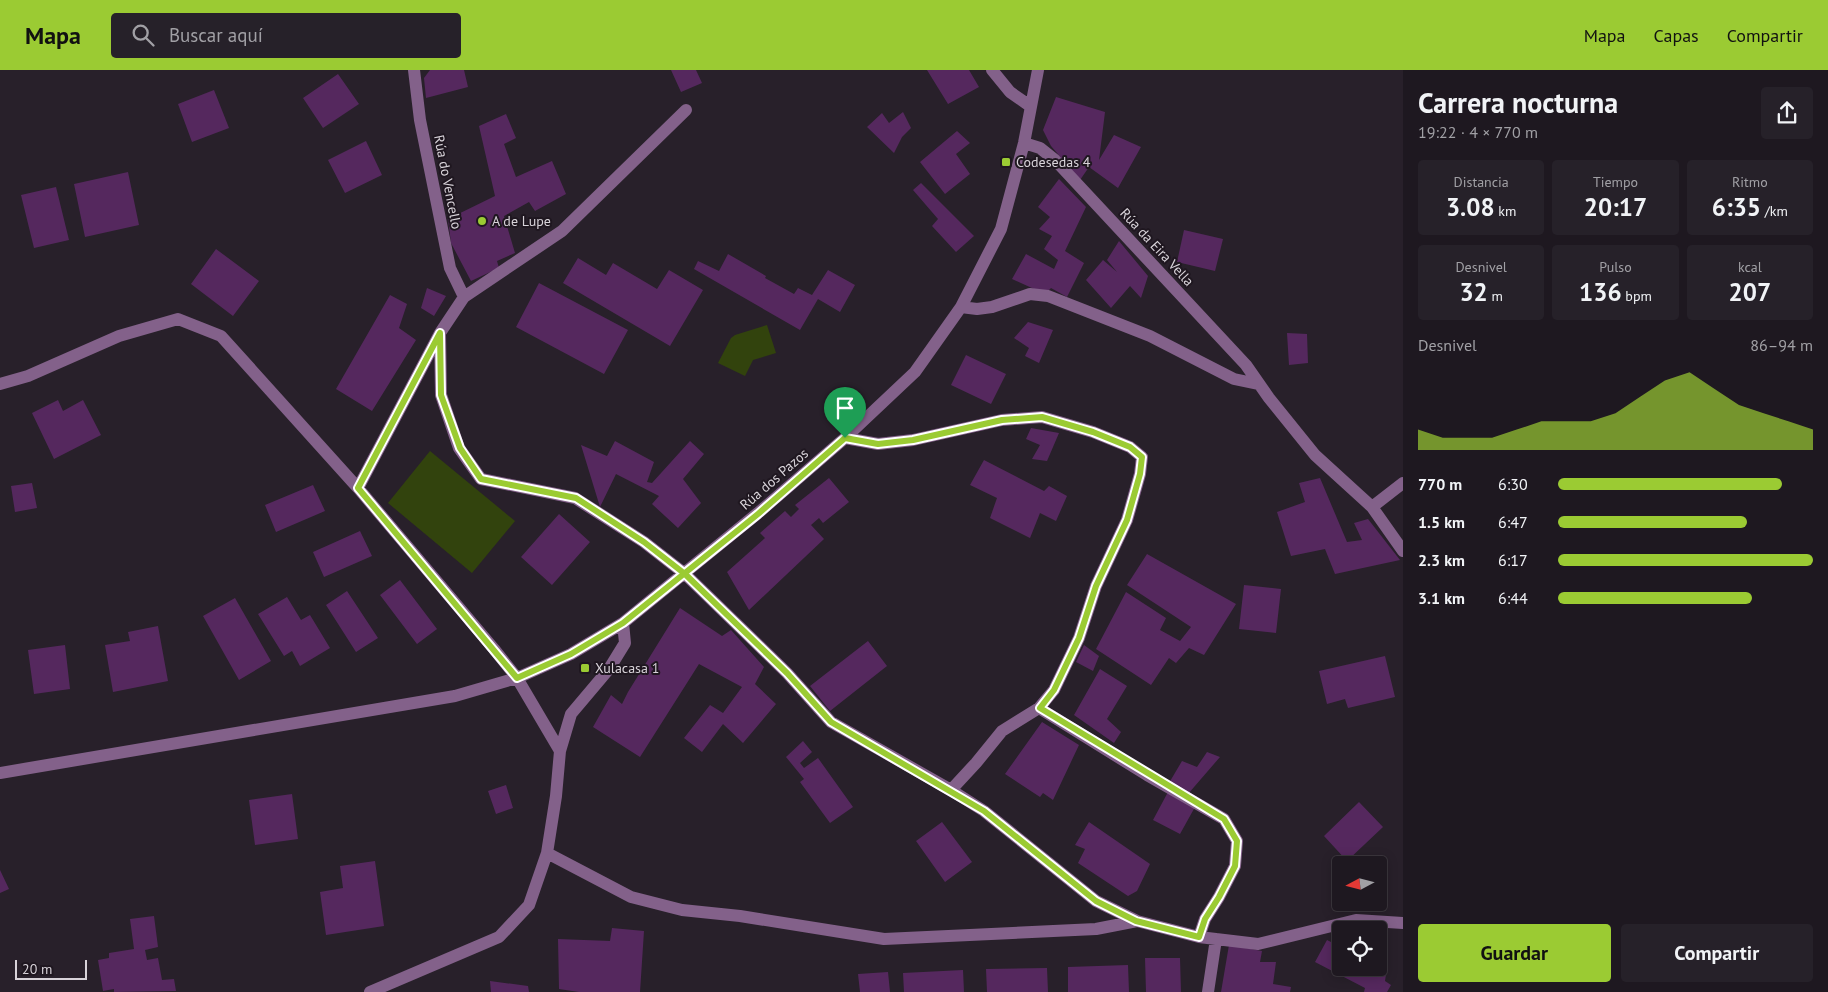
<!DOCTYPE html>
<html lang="es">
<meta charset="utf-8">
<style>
:root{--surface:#1e1820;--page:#262129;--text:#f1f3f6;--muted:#a1a0a5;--line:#3c373e;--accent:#9bcb33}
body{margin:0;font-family:"PT Sans",sans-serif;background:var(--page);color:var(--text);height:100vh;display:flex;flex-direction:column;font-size:19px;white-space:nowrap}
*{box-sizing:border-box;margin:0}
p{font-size:16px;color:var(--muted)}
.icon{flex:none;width:28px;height:28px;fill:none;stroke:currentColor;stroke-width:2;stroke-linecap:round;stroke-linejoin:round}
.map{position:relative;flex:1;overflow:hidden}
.drawer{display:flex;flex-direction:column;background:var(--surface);width:425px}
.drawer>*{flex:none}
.needle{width:32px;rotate:263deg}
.tools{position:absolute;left:1332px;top:786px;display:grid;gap:10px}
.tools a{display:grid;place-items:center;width:55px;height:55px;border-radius:5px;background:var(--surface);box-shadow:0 2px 12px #0003,0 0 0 1px var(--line);font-size:25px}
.scale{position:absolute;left:15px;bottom:12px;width:72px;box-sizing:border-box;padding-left:5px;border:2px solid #d8d3d9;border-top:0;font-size:14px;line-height:18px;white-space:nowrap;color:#d8d3d9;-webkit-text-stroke:4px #1f1720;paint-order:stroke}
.pin{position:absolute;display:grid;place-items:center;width:42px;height:42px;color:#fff;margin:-51px -21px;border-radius:50% 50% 50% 0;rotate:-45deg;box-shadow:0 0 5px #0007}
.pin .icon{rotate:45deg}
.round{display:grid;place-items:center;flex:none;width:52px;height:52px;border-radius:5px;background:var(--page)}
.summary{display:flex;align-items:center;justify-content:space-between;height:85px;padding:0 15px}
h1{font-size:28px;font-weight:700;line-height:38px}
.stats{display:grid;grid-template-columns:repeat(3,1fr);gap:8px;height:85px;padding:5px 15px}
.stats div{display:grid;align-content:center;border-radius:5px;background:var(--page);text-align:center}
.stats b{font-size:25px;font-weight:700}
.stats small{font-size:14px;font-weight:400}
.stats p{font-size:14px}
.chart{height:140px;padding:10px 15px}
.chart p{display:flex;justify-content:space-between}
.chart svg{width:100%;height:90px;margin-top:5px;fill:var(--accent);opacity:.7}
.cta{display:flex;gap:10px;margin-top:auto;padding:10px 15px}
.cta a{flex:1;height:58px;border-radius:5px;background:var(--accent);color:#111;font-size:20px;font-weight:700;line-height:58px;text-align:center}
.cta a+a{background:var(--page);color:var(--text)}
ul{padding:0 15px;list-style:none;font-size:16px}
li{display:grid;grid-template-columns:80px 60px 1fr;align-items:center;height:38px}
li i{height:12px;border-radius:6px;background:var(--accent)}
header{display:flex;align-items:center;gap:30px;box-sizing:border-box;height:70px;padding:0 25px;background:var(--accent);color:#111}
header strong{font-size:24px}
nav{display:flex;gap:28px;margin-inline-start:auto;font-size:18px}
.search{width:350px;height:45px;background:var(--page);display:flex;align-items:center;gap:12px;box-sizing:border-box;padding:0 18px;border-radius:5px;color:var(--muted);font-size:19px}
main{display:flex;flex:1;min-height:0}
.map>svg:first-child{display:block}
.green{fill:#32430d}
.building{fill:#55285e}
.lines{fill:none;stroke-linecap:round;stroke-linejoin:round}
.minor{stroke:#83618a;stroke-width:12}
.route-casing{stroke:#fff;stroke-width:10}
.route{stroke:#9bcb33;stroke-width:6}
.poi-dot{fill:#9bcb33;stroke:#1f1720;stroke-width:2}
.labels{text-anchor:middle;stroke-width:4;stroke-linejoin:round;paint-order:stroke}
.poi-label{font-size:14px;fill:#d8d3d9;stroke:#1f1720;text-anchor:start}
.street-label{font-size:14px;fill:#d8d3d9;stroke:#1f1720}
</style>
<header>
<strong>Mapa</strong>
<div class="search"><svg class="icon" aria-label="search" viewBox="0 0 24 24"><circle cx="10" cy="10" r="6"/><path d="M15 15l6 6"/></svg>Buscar aquí</div>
<nav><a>Mapa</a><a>Capas</a><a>Compartir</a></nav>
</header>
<main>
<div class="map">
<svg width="1403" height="922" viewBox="0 0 1403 922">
<rect width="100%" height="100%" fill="#28202a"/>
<path class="green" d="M 767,255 L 776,283 L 753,290 L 745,306 L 718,293 L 731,268 L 735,265 Z
M 430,381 L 515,451 L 472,503 L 388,433 Z"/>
<path class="building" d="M 430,0 L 464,0 L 468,17 L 426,28 L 424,8 Z
M 671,0 L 696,0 L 702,13 L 681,22 Z
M 927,0 L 969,0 L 979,17 L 948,34 Z
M 338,4 L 359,34 L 323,58 L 303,28 Z
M 214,20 L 229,58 L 192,72 L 178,34 Z
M 1056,27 L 1105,42 L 1099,90 L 1114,65 L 1141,77 L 1118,118 L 1089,97 L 1080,110 L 1051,76 L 1043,60 Z
M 903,42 L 911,58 L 902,67 L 894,83 L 867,57 L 882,43 L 889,53 Z
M 506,44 L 516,68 L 504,74 L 516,107 L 552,91 L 566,124 L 535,141 L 529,132 L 504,146 L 515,183 L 497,191 L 499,198 L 471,211 L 451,173 L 448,149 L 495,126 L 479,56 Z
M 957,61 L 970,73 L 956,84 L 970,104 L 945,124 L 920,92 Z
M 366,71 L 382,105 L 345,123 L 328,90 Z
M 128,102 L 139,155 L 85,167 L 74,114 Z
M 1059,109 L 1086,137 L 1065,181 L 1084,193 L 1067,227 L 1051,218 L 1045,224 L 1012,209 L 1026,184 L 1054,199 L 1058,190 L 1044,179 L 1052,166 L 1039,159 L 1050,147 L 1038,137 Z
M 921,113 L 974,166 L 956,182 L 932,156 L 938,149 L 913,120 Z
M 56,117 L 69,170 L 34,178 L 21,125 Z
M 1184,160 L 1223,169 L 1215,201 L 1177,192 Z
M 1119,171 L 1148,206 L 1141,228 L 1130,216 L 1111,238 L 1086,210 L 1103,190 L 1117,202 L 1107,190 Z
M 216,179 L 259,211 L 233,246 L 191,214 Z
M 728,184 L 766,206 L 765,208 L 794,224 L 798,218 L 812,225 L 828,200 L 855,215 L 840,242 L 818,229 L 800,260 L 694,199 L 698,191 L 719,201 Z
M 578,188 L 606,205 L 613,193 L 657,219 L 669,200 L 703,220 L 670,276 L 563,213 Z
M 539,213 L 628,260 L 604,304 L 516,257 Z
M 427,218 L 446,226 L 434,246 L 421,238 Z
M 390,225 L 407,234 L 399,258 L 416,270 L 372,341 L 336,319 Z
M 1028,252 L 1053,260 L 1039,293 L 1025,286 L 1029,278 L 1014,268 Z
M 1287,263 L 1307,264 L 1308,293 L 1289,295 Z
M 966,285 L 1006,304 L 991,334 L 951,315 Z
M 58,330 L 63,341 L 83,330 L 101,365 L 54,389 L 32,343 Z
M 1031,358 L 1059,363 L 1047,391 L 1032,389 L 1040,375 L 1026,369 Z
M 615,371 L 654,392 L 647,412 L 652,413 L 690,371 L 704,384 L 683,409 L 701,433 L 678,458 L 652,434 L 659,426 L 616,404 L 600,437 L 581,375 L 607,386 Z
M 984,390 L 1044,421 L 1049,416 L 1067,426 L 1056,451 L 1040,443 L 1030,468 L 990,448 L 997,428 L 970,415 Z
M 829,408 L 849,432 L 823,453 L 819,448 L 811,455 L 824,469 L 749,540 L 727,502 L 765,468 L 760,463 L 785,441 L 791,447 L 799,439 L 795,435 Z
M 1320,408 L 1347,472 L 1362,470 L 1354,453 L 1368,449 L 1400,490 L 1335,504 L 1325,479 L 1291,486 L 1277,442 L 1305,432 L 1299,413 Z
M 32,413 L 37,438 L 15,442 L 11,416 Z
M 313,415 L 325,441 L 276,462 L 265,435 Z
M 559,444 L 590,472 L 552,515 L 521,487 Z
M 360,461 L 372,486 L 324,507 L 313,482 Z
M 1147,484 L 1236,534 L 1204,585 L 1189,578 L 1176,593 L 1169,588 L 1151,615 L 1096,579 L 1126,522 L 1166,548 L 1160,560 L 1180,571 L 1191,557 L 1127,515 Z
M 400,510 L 437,559 L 417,574 L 380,525 Z
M 1244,515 L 1281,519 L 1276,563 L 1239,559 Z
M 347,521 L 378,568 L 356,582 L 326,535 Z
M 287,527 L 301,550 L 310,545 L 330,578 L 300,596 L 292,581 L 284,586 L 258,544 Z
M 235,528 L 271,591 L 239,610 L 203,546 Z
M 680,538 L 722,566 L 731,560 L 764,597 L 755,614 L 776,634 L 743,673 L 723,654 L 702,682 L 684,668 L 710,635 L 723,643 L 742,617 L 699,594 L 640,687 L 593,657 L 611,625 L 622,634 L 628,622 Z
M 158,556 L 168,611 L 113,622 L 105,575 L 130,571 L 128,562 Z
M 868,571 L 887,596 L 830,641 L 810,616 Z
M 65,575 L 70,619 L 34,624 L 28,580 Z
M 1084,575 L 1099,586 L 1093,601 L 1076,592 Z
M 1385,586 L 1395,627 L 1348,638 L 1345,629 L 1327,634 L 1319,601 Z
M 1100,599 L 1127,616 L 1107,649 L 1121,662 L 1114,673 L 1074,645 Z
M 1042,652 L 1079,675 L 1053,730 L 1043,723 L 1040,727 L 1005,704 Z
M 803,671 L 812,682 L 800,693 L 804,698 L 818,688 L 853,737 L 830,753 L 800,712 L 804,709 L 786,687 Z
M 1207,682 L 1220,687 L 1188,724 L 1169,713 L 1182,691 L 1197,697 Z
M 506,715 L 513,738 L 496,744 L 488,721 Z
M 1168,722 L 1195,737 L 1180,764 L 1153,750 Z
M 292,724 L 298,769 L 255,775 L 249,730 Z
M 1359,732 L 1383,757 L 1347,791 L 1324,766 Z
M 942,752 L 972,792 L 945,812 L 916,771 Z
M 1089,752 L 1150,794 L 1137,821 L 1128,826 L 1078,793 L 1085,779 L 1075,775 Z
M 375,791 L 384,856 L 326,865 L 320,822 L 343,818 L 340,796 Z
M 0,800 L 9,819 L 0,823 Z
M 154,846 L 158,877 L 145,880 L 147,890 L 158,888 L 162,910 L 174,909 L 176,921 L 114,922 L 114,919 L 103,921 L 98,890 L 109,888 L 109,883 L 134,879 L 130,849 Z
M 612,858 L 644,861 L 640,922 L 579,922 L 559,919 L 558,869 L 610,871 Z
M 1327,870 L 1341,877 L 1341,898 L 1379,898 L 1379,894 L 1387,898 L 1385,911 L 1391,915 L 1387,922 L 1364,922 L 1365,918 L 1315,892 Z
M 1229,875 L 1262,881 L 1260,892 L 1276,892 L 1273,914 L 1291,917 L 1290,922 L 1221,922 Z
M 1145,888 L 1180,888 L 1181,922 L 1146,922 Z
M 1128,895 L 1129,922 L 1068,922 L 1068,897 Z
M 1047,898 L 1048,922 L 987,922 L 986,899 Z
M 963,900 L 964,922 L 904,922 L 903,903 Z
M 888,902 L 890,922 L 860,922 L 858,904 Z
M 490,911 L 528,916 L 529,922 L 491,922 Z"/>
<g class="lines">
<path class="minor" d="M 414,0 L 420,50 L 450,198 L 464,227
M 992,0 L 1010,22 L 1030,36
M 1024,73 L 1040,78 L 1055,90 L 1246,295 L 1269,328 L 1315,385 L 1372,437 L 1403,481
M 961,237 L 977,239 L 992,237 L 1030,224 L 1048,226 L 1150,266 L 1234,309 L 1258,314
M 440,263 L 441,325 L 459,378 L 481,409 L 575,428 L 644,472 L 685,504 L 787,603 L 831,652 L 951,720 L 984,741 L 1096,831 L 1137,851 L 1199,867 L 1258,874 L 1356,850 L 1403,853
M 0,314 L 28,306 L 119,266 L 178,249 L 221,266 L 358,418 L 494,579 L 517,608 L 560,681
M 845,368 L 878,374 L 913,370 L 1002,350 L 1042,347 L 1093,362 L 1130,377 L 1142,387 L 1140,404 L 1127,450 L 1096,516 L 1079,568 L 1054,620 L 1039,638 L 1002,661 L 976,693 L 951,720
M 358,418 L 440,263 L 464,227 L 562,161 L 686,40
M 1372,437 L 1403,413
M 1039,638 L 1147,705 L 1224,749 L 1237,771 L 1235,796 L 1219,827 L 1205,849 L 1199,867
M 0,703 L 455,626 L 517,608 L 571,584 L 623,553 L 758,443 L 845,368 L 915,302 L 961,237 L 1001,159 L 1024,73 L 1038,0
M 547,783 L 631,827 L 682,840 L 740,846 L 884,869 L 1096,859 L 1137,851
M 370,922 L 499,867 L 529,835 L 547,783 L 556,726 L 560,681 L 571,644 L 609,599 L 625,573 L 623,553
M 1208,922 L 1216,869"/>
</g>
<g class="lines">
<g class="route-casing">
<path id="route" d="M 845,368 L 758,444 L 623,553 L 571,584 L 517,608 L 358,418 L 440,263 L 441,325 L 460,378 L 481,409 L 576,428 L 644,472 L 685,504 L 787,603 L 831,652 L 984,741 L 1096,831 L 1136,851 L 1199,867 L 1205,849 L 1219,827 L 1235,796 L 1237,771 L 1224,749 L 1040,638 L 1054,620 L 1079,568 L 1096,516 L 1127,450 L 1140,404 L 1142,387 L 1130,377 L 1093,362 L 1042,347 L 1002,350 L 913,370 L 878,374 L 845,368"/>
</g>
<use href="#route" class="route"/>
</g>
<g class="poi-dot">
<rect x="1001" y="87" width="10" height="10" rx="2.5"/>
<circle cx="482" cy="151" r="5"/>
<rect x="580" y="593" width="10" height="10" rx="2.5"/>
</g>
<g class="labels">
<g class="poi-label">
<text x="1016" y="97">Codesedas 4</text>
<text x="492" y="156">A de Lupe</text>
<text x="595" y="603">Xulacasa 1</text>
</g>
<g class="street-label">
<text transform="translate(448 112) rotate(79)" y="5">Rúa do Vencello</text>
<text transform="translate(1157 177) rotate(47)" y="5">Rúa da Eira Vella</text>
<text transform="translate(774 409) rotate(-41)" y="5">Rúa dos Pazos</text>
</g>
</g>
</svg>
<div class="tools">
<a><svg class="needle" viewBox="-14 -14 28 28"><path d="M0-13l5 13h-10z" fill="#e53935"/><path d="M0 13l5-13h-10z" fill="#a1a0a5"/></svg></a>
<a><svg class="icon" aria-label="locate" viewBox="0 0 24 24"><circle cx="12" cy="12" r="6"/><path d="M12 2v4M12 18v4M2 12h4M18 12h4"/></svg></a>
</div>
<div class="scale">20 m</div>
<div class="pin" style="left:845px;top:368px;background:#1e9e55"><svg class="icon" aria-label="arrive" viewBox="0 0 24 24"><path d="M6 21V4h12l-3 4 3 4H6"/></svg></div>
</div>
<section class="drawer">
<div class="summary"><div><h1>Carrera nocturna</h1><p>19:22 · 4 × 770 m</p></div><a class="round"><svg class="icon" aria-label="share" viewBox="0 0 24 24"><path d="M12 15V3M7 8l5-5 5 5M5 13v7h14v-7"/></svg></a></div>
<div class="stats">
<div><p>Distancia</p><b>3.08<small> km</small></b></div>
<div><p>Tiempo</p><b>20:17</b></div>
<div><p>Ritmo</p><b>6:35<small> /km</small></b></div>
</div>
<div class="stats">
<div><p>Desnivel</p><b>32<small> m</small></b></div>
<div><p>Pulso</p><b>136<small> bpm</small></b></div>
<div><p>kcal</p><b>207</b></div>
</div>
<div class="chart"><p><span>Desnivel</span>86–94 m</p>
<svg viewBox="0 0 160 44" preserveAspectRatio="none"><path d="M0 44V34L10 38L20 38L30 38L40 34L50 30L60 30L70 30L80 26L90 18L100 10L110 6L120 14L130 22L140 26L150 30L160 34V44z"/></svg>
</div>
<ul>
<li><b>770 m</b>6:30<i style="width:88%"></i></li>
<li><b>1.5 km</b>6:47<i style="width:74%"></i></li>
<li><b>2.3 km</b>6:17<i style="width:100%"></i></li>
<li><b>3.1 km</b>6:44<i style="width:76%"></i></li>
</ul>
<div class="cta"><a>Guardar</a><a>Compartir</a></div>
</section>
</main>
